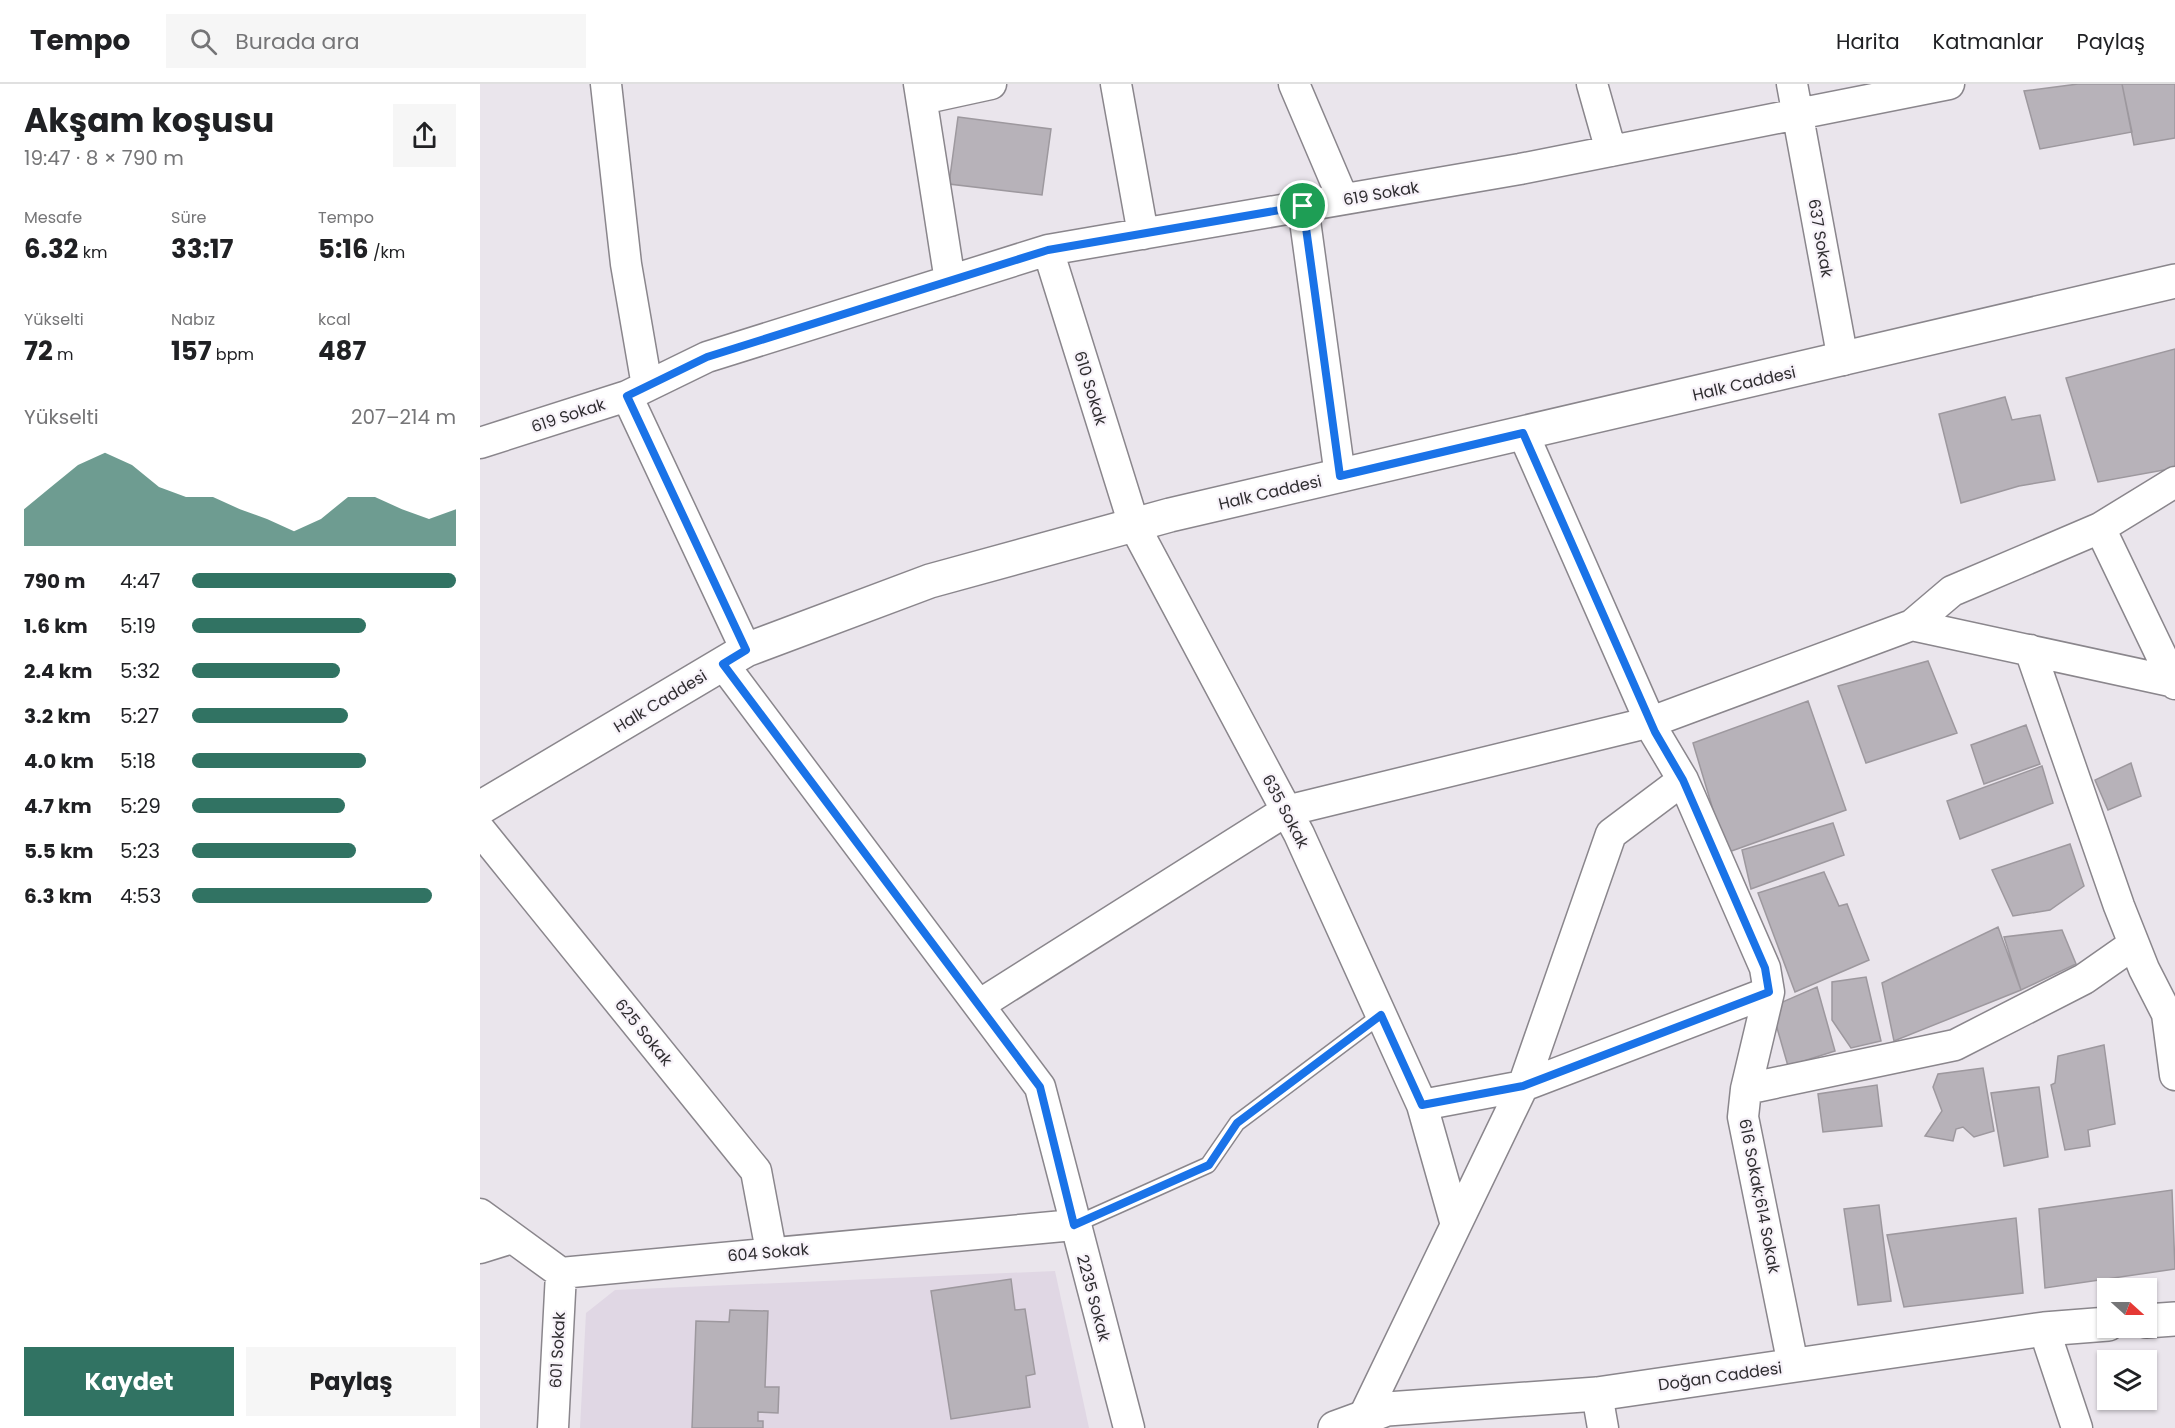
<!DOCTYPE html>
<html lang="tr">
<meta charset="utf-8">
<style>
:root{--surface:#fff;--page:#f6f6f6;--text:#202124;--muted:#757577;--line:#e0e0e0;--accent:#317363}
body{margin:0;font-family:Poppins,sans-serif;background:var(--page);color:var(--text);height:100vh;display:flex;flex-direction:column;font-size:22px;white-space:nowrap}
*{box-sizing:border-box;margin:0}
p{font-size:20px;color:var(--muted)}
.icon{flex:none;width:33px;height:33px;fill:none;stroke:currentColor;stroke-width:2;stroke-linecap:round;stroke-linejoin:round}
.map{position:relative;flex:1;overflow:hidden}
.drawer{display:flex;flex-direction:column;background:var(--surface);width:480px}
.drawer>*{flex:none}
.needle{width:39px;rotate:111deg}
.fabs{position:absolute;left:1617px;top:1194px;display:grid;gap:12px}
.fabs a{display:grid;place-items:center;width:60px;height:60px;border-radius:0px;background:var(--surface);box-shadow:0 2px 4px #0004;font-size:30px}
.pin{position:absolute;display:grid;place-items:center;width:51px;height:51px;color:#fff;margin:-26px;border:3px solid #fff;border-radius:50%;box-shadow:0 2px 6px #0007}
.round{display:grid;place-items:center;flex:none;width:63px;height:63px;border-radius:0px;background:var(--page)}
.summary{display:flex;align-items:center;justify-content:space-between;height:102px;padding:0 24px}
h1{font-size:33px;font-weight:700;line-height:45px}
.stats{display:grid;grid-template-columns:repeat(3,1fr);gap:9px;height:102px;padding:6px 24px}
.stats div{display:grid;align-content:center}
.stats b{font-size:26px;font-weight:700}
.stats small{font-size:16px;font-weight:400}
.stats p{font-size:16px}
.chart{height:168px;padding:12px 24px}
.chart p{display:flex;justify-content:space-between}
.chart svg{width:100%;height:108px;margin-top:6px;fill:var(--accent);opacity:.7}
.action{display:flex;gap:12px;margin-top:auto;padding:12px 24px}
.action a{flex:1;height:69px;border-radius:0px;background:var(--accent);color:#fff;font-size:24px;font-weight:700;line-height:69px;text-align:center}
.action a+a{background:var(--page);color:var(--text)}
ul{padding:0 24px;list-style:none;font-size:20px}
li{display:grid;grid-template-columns:96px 72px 1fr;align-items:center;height:45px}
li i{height:15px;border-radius:8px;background:var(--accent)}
header{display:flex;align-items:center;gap:36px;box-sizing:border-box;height:84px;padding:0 30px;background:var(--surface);border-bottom:2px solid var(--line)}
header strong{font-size:28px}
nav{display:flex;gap:33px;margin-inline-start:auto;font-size:21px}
.search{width:420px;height:54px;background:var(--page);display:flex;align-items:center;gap:15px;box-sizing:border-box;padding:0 21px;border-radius:0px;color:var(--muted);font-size:22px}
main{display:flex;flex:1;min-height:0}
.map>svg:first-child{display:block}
.built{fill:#e0d7e4}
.building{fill:#b7b2b9;stroke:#9d989e;stroke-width:1.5}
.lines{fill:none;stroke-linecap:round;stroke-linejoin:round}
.service-casing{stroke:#8a868c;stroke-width:18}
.minor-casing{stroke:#8a868c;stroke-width:33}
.tertiary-casing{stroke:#8a868c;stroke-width:36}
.service{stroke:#fff;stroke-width:15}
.minor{stroke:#fff;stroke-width:30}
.tertiary{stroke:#fff;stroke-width:33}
.route-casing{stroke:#fff;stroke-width:12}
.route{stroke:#1a73e8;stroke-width:8}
.labels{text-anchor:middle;stroke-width:4.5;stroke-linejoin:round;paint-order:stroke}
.street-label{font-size:16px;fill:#2f2d30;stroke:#f7f2f9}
</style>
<header>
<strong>Tempo</strong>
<div class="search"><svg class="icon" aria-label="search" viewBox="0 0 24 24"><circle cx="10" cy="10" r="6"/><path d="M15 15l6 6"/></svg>Burada ara</div>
<nav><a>Harita</a><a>Katmanlar</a><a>Paylaş</a></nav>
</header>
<main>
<section class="drawer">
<div class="summary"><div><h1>Akşam koşusu</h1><p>19:47 · 8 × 790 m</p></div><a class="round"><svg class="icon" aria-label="share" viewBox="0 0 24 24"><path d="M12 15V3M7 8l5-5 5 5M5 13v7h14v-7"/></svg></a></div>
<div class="stats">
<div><p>Mesafe</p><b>6.32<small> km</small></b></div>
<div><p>Süre</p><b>33:17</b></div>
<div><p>Tempo</p><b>5:16<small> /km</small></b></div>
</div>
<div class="stats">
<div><p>Yükselti</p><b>72<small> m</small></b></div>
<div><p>Nabız</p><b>157<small> bpm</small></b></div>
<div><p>kcal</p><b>487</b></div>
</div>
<div class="chart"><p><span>Yükselti</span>207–214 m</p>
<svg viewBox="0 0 160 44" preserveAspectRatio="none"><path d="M0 44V29L10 20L20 11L30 6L40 11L50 20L60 24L70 24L80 29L90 33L100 38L110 33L120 24L130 24L140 29L150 33L160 29V44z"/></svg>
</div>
<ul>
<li><b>790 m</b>4:47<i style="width:100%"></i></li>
<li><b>1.6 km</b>5:19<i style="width:66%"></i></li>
<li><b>2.4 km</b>5:32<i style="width:56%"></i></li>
<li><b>3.2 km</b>5:27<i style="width:59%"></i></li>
<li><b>4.0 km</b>5:18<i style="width:66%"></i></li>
<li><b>4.7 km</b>5:29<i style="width:58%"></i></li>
<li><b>5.5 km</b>5:23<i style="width:62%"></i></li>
<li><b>6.3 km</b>4:53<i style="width:91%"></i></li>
</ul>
<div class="action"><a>Kaydet</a><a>Paylaş</a></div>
</section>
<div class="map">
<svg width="1695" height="1344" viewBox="0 0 1695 1344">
<rect width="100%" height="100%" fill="#eae5ec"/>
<path class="built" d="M 575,1187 L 609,1344 L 100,1344 L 106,1229 L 135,1206 Z"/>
<path class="building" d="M 1598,0 L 1642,0 L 1652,48 L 1560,65 L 1544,7 Z
M 1642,0 L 1695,0 L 1695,54 L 1654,61 Z
M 478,33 L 571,45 L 562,111 L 469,100 Z
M 1695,265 L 1695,384 L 1618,398 L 1586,294 Z
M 1525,313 L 1532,336 L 1560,331 L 1575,396 L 1539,402 L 1481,419 L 1459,330 Z
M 1448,577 L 1477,649 L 1386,679 L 1358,602 Z
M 1328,617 L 1366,726 L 1246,769 L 1213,659 Z
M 1546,641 L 1560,680 L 1504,700 L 1491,661 Z
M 1651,679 L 1661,712 L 1628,726 L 1615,696 Z
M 1562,682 L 1573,719 L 1480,755 L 1467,717 Z
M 1353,739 L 1364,771 L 1271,805 L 1262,766 Z
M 1590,760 L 1604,802 L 1570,826 L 1533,832 L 1512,786 Z
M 1344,788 L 1359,822 L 1367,820 L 1389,876 L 1315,908 L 1278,809 Z
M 1518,843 L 1541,906 L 1414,957 L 1402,899 Z
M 1582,846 L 1596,880 L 1541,906 L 1524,853 Z
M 1386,893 L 1401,957 L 1371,964 L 1352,936 L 1352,898 Z
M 1337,903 L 1355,967 L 1308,982 L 1291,923 Z
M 1624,961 L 1635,1040 L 1608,1046 L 1610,1062 L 1585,1066 L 1571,1001 L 1575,999 L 1578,972 Z
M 1503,984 L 1514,1047 L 1494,1053 L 1483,1043 L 1476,1045 L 1473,1057 L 1445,1052 L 1462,1027 L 1453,1003 L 1458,990 Z
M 1397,1001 L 1402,1042 L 1343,1048 L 1338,1010 Z
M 1559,1003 L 1568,1073 L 1524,1082 L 1511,1009 Z
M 1692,1106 L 1695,1185 L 1565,1204 L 1559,1125 Z
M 1399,1121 L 1411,1217 L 1378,1221 L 1364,1125 Z
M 1536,1134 L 1543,1209 L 1424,1223 L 1407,1151 Z
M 531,1195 L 535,1226 L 545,1225 L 555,1290 L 546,1292 L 550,1323 L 471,1335 L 451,1207 Z
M 250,1226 L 288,1227 L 285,1303 L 299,1303 L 298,1329 L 278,1328 L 278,1337 L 283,1337 L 283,1344 L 212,1344 L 216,1237 L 249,1238 Z"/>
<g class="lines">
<g class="service-casing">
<path id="service" d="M 594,1141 L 728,1081 L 757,1039 L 901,931"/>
</g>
<g class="minor-casing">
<path id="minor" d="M 126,0 L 146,180 L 167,302
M 439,0 L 470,197
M 636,0 L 663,150
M 814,0 L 863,115
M 1112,0 L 1131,67
M 1312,0 L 1363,276
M 442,15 L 511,0
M 823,122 L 860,392
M 568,166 L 654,441 L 819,750 L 942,1021 L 976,1141
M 147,312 L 266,566
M 1043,349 L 1175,649 L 1203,696 L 1285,884 L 1289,908 L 1266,1005 L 1263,1033 L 1313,1281
M 0,359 L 147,312 L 227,273 L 568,166 L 1040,85 L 1469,0
M 1620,444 L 1695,600
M 1432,541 L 1695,598
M 1550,566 L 1639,822 L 1664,885 L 1687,930 L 1695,991
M 243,580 L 560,1003 L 649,1344
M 0,746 L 276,1087 L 291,1167
M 499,921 L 806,727 L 1171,638 L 1432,541 L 1472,507 L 1620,444 L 1695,398
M 1266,1005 L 1475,961 L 1604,895 L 1654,860
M 942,1021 L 1043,1002 L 1289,908
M 0,1130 L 81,1189 L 594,1141
M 0,1164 L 32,1154
M 1564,1245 L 1597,1344
M 1117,1310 L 1123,1344
M 883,1334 L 1043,1002 L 1131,750 L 1203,696
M 73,1344 L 81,1189"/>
</g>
<g class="tertiary-casing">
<path id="tertiary" d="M 0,724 L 266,566 L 450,497 L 690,431 L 1695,197
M 1666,1237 L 1695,1235
M 855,1344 L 907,1325 L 1117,1310 L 1564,1245 L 1628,1240"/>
</g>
<use href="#service" class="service"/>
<use href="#minor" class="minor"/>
<use href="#tertiary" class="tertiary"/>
</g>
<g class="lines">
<g class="route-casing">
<path id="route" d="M 823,122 L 860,392 L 1043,349 L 1175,648 L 1203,696 L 1285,884 L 1289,908 L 1043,1002 L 942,1021 L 901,931 L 757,1039 L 729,1081 L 594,1141 L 560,1003 L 243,580 L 266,566 L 147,312 L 227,273 L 568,166 Z"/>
</g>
<use href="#route" class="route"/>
</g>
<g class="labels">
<g class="street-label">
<text transform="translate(901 109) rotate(-10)" y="6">619 Sokak</text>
<text transform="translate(1341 154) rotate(80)" y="6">637 Sokak</text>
<text transform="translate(1264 299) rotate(-13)" y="6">Halk Caddesi</text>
<text transform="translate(611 304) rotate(73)" y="6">610 Sokak</text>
<text transform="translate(88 331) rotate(-18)" y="6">619 Sokak</text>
<text transform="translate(790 408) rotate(-13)" y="6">Halk Caddesi</text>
<text transform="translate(180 617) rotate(-31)" y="6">Halk Caddesi</text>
<text transform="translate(806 727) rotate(62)" y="6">635 Sokak</text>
<text transform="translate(164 948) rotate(51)" y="6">625 Sokak</text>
<text transform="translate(1280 1112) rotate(79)" y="6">616 Sokak;614 Sokak</text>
<text transform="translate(288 1168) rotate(-5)" y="6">604 Sokak</text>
<text transform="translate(614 1214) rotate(75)" y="6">2235 Sokak</text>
<text transform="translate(77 1266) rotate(-87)" y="6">601 Sokak</text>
<text transform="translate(1240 1292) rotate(-8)" y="6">Doğan Caddesi</text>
</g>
</g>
</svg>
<div class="fabs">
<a><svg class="needle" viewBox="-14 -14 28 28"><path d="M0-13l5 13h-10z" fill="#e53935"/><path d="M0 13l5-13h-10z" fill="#757577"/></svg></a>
<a><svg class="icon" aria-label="layers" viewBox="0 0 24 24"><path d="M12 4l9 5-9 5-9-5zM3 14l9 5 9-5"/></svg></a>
</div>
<div class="pin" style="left:823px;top:122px;background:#1e9e55"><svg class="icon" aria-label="arrive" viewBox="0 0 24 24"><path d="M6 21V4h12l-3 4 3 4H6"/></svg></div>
</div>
</main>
